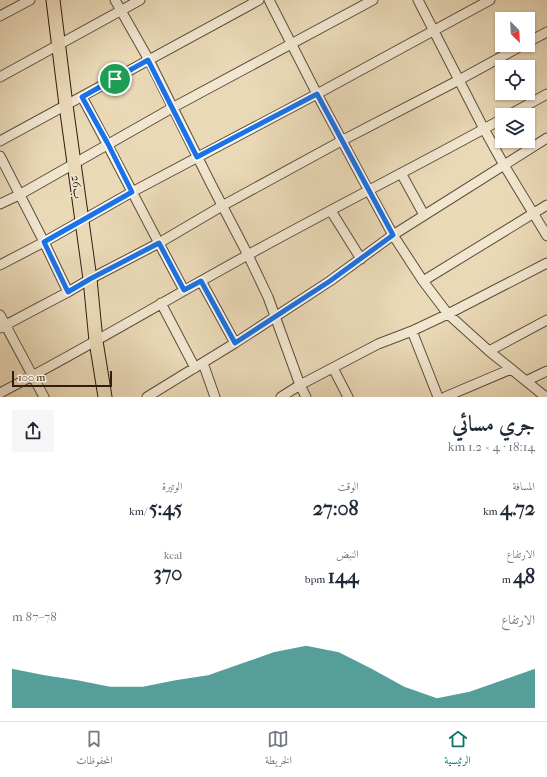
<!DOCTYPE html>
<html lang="ar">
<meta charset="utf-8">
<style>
:root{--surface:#fff;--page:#f6f6f7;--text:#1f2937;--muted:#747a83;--line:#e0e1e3;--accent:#0f766e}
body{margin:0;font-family:"IM FELL French Canon",Amiri,serif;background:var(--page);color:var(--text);direction:rtl;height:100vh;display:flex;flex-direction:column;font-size:15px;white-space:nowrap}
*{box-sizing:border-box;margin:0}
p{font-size:13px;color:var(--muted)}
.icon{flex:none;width:22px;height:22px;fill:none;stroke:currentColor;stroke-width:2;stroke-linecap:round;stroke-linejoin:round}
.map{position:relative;height:397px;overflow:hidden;direction:ltr}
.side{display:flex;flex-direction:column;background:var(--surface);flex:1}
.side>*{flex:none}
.needle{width:26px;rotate:156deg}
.controls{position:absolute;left:495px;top:12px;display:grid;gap:8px}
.controls a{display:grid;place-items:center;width:40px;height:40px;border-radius:0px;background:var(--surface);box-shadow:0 1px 3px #0004;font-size:20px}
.scale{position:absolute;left:12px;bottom:10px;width:100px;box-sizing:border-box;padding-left:4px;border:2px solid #2f1f10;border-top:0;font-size:11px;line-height:14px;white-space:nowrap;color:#2f1f10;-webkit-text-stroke:3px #f1e6d0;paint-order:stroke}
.pin{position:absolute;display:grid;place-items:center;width:34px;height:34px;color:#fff;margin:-17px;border:2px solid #fff;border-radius:50%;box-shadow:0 1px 4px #0007}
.round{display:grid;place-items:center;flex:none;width:42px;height:42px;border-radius:0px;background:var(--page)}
.headline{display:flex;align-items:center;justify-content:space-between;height:68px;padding:0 12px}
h1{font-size:22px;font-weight:700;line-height:30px}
.stats{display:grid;grid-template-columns:repeat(3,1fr);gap:6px;height:68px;padding:4px 12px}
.stats div{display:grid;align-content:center}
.stats b{font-size:20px;font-weight:700}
.stats small{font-size:11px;font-weight:400}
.stats p{font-size:11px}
.chart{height:112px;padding:8px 12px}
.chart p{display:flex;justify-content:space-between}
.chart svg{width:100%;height:72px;margin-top:4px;fill:var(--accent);opacity:.7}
.menu{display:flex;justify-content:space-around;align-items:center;height:56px;border-top:1px solid var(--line);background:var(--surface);font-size:11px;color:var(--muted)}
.menu a{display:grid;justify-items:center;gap:2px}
.menu .on{color:var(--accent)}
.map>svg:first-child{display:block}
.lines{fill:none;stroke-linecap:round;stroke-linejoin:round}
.minor-casing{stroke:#5e4e3a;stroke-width:11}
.highway-casing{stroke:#2f1f10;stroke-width:15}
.minor{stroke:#f1e6d0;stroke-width:9}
.highway{stroke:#ead9b7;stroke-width:13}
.route-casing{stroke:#fff;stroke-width:8}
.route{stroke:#1a73e8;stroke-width:5}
.labels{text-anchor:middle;stroke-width:3;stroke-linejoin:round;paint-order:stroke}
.street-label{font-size:12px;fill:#2f1f10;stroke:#f1e6d0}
</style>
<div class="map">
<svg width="547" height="397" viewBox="0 0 547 397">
<rect width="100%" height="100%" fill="#ead9b7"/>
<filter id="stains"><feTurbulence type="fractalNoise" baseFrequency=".005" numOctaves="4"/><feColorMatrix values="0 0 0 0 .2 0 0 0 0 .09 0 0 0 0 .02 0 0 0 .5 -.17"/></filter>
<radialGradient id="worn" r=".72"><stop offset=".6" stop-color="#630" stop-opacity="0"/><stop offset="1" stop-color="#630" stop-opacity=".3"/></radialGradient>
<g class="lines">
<g class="minor-casing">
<path id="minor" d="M 115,0 L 149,60 L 211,184 L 248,255 L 268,297 L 300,385 L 306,397
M 269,0 L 317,94 L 369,191 L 393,235 L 423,281 L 448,314 L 489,351 L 542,394 L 546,397
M 418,0 L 484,129 L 504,165 L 547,236
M 0,16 L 30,0
M 528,42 L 547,32
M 0,77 L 140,0
M 82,97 C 117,161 149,226 184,290
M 509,115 L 547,94
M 0,141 L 259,0
M 0,156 L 44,242 L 68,292
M 401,173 L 424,215
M 0,204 L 19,195 L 172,108 L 373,0
M 331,211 L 361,259
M 0,265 L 44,242 L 132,192 L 317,94 L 490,0
M 201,281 L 235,343
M 423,281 L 547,205
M 161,303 L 195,368
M 0,315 L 44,397
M 0,328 L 68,292 L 90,279 L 159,243 L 222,206 L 343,140 L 459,80 L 523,45
M 412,331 L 438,397
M 489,351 L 547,320
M 203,363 L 215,397
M 333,368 L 348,397
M 526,381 L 547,371
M 0,393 C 83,350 164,301 246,256 C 331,209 417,166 502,119
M 147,397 L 235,343 L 330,281 L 393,235 L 547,138
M 281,397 L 300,385 L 378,344 L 412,331 L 448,314 L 547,263
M 445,397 L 511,369"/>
</g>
<g class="highway-casing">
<path id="highway" d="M 53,0 L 66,105 L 90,279 L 96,341 L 105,397"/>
</g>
<use href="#minor" class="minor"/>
<use href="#highway" class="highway"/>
</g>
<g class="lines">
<g class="route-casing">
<path id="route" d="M 148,60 L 197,157 L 317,94 L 393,235 L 330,281 L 235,343 L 201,281 L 184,290 L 159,243 L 90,279 L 68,292 L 44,242 L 132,192 L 108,144 L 82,97 Z"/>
</g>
<use href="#route" class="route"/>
</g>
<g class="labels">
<g class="street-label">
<text transform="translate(77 187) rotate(83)" y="4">26ب</text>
</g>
</g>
<rect width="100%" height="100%" filter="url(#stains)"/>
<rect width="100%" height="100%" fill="url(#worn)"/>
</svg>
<div class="controls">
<a><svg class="needle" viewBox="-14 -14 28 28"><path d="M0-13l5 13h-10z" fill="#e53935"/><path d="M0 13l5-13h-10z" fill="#747a83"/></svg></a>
<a><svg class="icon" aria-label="locate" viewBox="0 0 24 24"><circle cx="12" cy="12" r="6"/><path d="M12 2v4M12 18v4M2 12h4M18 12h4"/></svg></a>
<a><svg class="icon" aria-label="layers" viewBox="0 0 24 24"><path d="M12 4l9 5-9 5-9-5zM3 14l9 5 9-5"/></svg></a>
</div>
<div class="scale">100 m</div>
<div class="pin" style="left:115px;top:79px;background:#1e9e55"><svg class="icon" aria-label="arrive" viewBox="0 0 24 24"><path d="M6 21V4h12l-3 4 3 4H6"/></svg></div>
</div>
<section class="side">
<div class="headline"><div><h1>جري مسائي</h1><p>18:14 · 4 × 1.2 km</p></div><a class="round"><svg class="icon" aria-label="share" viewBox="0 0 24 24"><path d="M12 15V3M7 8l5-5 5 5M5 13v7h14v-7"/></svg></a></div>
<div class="stats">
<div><p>المسافة</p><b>4.72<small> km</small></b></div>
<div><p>الوقت</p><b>27:08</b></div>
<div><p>الوتيرة</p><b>5:45<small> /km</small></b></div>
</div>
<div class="stats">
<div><p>الارتفاع</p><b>48<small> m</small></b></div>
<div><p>النبض</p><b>144<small> bpm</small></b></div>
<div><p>kcal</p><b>370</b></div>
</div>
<div class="chart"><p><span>الارتفاع</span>78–87 m</p>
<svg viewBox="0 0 160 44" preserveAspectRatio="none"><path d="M0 44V20L10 24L20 27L30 31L40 31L50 27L60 24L70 17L80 10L90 6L100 10L110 20L120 31L130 38L140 34L150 27L160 20V44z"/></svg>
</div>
</section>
<nav class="menu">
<a class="on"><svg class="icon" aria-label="home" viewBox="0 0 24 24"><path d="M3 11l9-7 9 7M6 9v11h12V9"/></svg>الرئيسية</a>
<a><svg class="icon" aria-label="map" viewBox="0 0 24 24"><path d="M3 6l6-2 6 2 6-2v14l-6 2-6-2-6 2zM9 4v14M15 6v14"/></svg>الخريطة</a>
<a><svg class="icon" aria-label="saved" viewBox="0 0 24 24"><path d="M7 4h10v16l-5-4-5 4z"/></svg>المحفوظات</a>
</nav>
